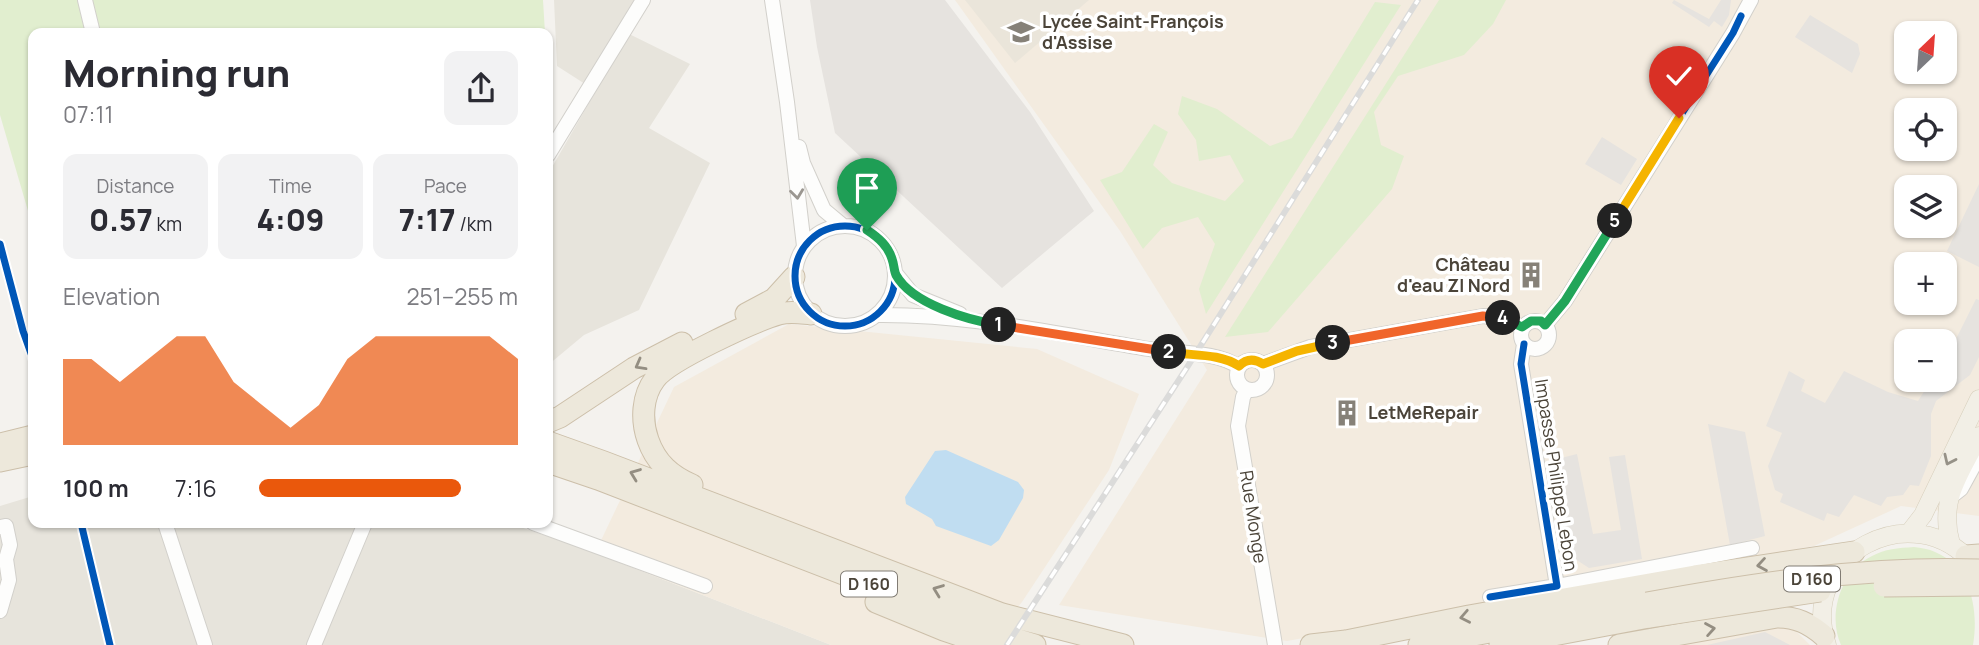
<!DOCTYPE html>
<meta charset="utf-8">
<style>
:root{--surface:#fff;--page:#f2f2f3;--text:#2b2b33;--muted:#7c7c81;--accent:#ea580c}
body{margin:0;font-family:Manrope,sans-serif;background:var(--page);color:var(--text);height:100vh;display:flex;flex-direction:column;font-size:26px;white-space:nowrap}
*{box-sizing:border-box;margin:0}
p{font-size:23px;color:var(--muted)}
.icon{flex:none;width:38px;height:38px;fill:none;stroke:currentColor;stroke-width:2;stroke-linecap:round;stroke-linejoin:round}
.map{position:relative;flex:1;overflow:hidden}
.side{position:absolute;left:28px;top:28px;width:525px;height:500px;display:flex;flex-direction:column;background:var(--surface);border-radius:14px;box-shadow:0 2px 5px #0004}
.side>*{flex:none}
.needle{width:46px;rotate:25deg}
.controls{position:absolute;left:1894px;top:21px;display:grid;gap:14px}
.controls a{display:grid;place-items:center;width:63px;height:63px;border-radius:14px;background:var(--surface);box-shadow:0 2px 5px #0004;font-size:35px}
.pin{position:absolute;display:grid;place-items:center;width:60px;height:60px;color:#fff;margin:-72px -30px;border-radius:50% 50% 50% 0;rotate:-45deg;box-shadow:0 0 7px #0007}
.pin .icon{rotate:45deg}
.km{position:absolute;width:35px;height:35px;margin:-18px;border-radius:50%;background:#222;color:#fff;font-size:19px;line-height:35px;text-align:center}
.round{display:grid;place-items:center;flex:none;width:74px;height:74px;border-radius:14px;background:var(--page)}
.head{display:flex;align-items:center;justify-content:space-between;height:119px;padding:0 35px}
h1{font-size:38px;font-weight:800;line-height:52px}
.figures{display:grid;grid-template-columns:repeat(3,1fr);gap:10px;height:119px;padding:7px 35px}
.figures div{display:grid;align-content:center;border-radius:14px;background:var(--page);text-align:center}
.figures b{font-size:30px;font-weight:800}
.figures small{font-size:19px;font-weight:400}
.figures p{font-size:19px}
.chart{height:196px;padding:14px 35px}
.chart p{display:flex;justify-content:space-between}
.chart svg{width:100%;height:126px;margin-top:7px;fill:var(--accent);opacity:.7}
ul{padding:0 35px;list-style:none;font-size:23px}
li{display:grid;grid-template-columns:112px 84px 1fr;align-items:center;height:52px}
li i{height:18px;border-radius:9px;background:var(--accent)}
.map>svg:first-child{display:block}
.residential{fill:#e7e4dc}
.commercial{fill:#f3ebdf;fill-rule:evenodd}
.education{fill:#eae5da}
.green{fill:#e1eecf}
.parking{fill:#e6e3df}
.water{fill:#c0ddf1}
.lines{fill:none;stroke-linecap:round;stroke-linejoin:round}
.minor-casing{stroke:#d2d0cb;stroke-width:16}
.major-casing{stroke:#d6cebb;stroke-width:19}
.highway-casing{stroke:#ccbfa9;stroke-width:23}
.minor{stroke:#fdfdfc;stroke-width:14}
.major{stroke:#f2efe6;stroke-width:18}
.highway{stroke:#ede8db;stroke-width:21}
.rail-casing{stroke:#dbdbda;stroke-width:6}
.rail{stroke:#fff;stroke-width:3.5;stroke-dasharray:10;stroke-linecap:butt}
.highway-bridge-casing{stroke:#ccbfa9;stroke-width:23;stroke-linecap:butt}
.highway-bridge{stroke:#ede8db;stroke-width:21}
.cycleway-casing{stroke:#fff;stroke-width:11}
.cycleway{stroke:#0057b8;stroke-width:7}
.oneway{stroke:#9b9791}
.oneway2{stroke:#948e82}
.oneway3{stroke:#969187}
.split-1-casing{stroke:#fff;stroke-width:14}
.split-2-casing{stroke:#fff;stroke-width:14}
.split-3-casing{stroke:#fff;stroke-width:14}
.split-4-casing{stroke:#fff;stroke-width:14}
.split-5-casing{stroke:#fff;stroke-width:14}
.split-6-casing{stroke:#fff;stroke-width:14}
.split-1{stroke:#22a559;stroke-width:9}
.split-2{stroke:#f0652b;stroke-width:9}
.split-3{stroke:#f5b400;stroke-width:9}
.split-4{stroke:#f0652b;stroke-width:9}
.split-5{stroke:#22a559;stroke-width:9}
.split-6{stroke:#f5b400;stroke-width:9}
.labels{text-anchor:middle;stroke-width:7;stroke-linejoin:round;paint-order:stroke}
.shield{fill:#fff;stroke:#817c74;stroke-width:2}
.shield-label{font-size:16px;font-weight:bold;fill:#4b4439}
.poi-label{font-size:18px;font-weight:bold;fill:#4b4439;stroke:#fff;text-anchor:start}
.street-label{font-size:18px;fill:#4b4439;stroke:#fff}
</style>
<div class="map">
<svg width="1979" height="645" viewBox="0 0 1979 645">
<rect width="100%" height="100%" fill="#f4f2ee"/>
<path class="residential" d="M 554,0 L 635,0 L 619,29 L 690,64 L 649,128 L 710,163 L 639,310 L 584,335 L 548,365 L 548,174 L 596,91 L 557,66 Z
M 33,496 L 33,523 L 509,523 L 595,553 L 831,645 L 0,645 L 0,506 Z"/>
<path class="commercial" d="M 955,0 L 1979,0 L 1979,516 L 1901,506 L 1814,546 L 1287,641 L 1059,605 L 1207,370 L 1120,231 ZM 1906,33 L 1944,33 L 1944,72 L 1906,72 ZM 1906,110 L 1944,110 L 1944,149 L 1906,149 ZM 1906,187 L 1944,187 L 1944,226 L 1906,226 ZM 1906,264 L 1944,264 L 1944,303 L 1906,303 ZM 1906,341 L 1944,341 L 1944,380 L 1906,380 Z
M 789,324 L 1037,349 L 1139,394 L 1109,470 L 1022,602 L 985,645 L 831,645 L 595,553 L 674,387 Z
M 1767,627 L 1793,628 L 1810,645 L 1668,645 Z"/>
<path class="education" d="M 965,0 L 1089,0 L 1015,63 Z"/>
<path class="green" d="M 0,0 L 543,0 L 545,33 L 33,33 L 33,228 L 0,115 Z
M 1439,0 L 1506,0 L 1493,24 L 1464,55 L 1398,76 L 1374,112 L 1381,145 L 1404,156 L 1392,189 L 1268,332 L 1225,337 Z
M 1375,2 L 1401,5 L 1206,314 L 1199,289 L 1215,244 L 1198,217 L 1162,228 L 1143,249 L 1100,180 L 1122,172 L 1154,124 L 1168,132 L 1153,165 L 1172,183 L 1225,201 L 1244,181 L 1230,155 L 1199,161 L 1196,140 L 1178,114 L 1182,96 L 1217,109 L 1270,146 L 1292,138 Z
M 1914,547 C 1921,548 1929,549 1935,552 C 1971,567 1979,610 1973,645 L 1841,645 C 1827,614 1841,571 1872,556 C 1885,549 1898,548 1914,547 Z"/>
<path class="parking" d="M 810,0 L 945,0 L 1030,112 L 1094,211 L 1002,288 L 835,133 L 817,47 Z
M 1674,0 L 1709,19 L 1721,0 L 1731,0 L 1729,15 L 1722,27 L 1714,21 L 1709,27 L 1672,3 Z
M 1810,15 L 1858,44 L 1860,54 L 1852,73 L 1795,37 Z
M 1602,137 L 1637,159 L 1621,185 L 1585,164 Z
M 1979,184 L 1979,267 L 1947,251 Z
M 1976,299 L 1979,300 L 1979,357 L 1970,375 L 1936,401 L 1931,414 L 1931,456 L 1919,486 L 1910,485 L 1903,495 L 1887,497 L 1881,506 L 1854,495 L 1839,517 L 1827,513 L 1824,521 L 1780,502 L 1783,494 L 1775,490 L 1768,466 L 1782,433 L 1766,426 L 1789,371 L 1805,380 L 1801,391 L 1825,403 L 1844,371 L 1888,392 L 1918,401 L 1930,382 L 1933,380 L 1944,380 L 1944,363 Z
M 1708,424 L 1745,432 L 1765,536 L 1730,545 Z
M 1577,454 L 1593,534 L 1621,530 L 1609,457 L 1625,455 L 1642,559 L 1589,568 L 1569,555 L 1553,460 Z
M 1765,632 L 1790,645 L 1707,645 Z"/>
<path class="water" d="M 946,450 L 1018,482 L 1024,490 L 1023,498 L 999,540 L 991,546 L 936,526 L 932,519 L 906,504 L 905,497 L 935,451 Z"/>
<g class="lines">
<g class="minor-casing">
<path id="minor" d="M 85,0 L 93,33
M 772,0 L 787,102 L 804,246
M 799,147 L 803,163 L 824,210 L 842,225
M 548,155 L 643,0
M795 276a50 50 0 1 1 100 0a50 50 0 1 1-100 0Z
M 896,274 L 913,295 L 960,314
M 877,315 C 970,314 1063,335 1155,350 C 1181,354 1216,351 1239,367
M1521 335a14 14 0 1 1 28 0a14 14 0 1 1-28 0Z
M 1545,325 L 1565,301 L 1733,33 L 1751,0
M1237 375a15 15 0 1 1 30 0a15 15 0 1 1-30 0Z
M 1263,364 L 1310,347 L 1483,316 L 1501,318 L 1522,327
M 1247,389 L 1243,397 L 1238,426 L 1275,645
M 1952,496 L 1961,489 L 1979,456
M 165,523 L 205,645
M 533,523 L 705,586
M 0,527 L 6,526 L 10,545 L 6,559 L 9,580 L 0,611
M 1557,586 L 1752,548
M 1490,597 L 1557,586 L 1521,364 L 1524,344
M 314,645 L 365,523"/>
</g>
<g class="major-casing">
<path id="major" d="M 1909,533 L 1923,515 L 1979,399
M 1951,544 C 1938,500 1960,474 1979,436
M 1827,645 C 1797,555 1913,493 1974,565"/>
</g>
<g class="highway-casing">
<path id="highway" d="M 746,314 L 774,299 L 794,277
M 548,422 L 560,417 L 634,368 L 682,343
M 548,442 L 604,462 L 1002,614 L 1123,645
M 0,444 L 33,436
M 0,461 L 33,454
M 548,462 L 598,479 L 996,633 L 1035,645
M 692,485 C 671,476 656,463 648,440 C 641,420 642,396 655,379 C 669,360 755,321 779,314 C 790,311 800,313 811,314
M 1966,556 L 1979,555
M 876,602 L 944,630 L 988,645
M 1311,645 L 1346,641 L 1469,616 L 1695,576 L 1854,552
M 1419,645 L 1647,603
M 1500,645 L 1649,617
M 1619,645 L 1777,617 C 1796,617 1809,623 1824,636"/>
</g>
<use href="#minor" class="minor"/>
<use href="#major" class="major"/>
<use href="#highway" class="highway"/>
<g class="rail-casing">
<path id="rail" d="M 1007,645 L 1186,369 L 1418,0"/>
</g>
<use href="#rail" class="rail"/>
<g class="highway-bridge-casing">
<path id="highway-bridge" d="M 1884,586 L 1979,585
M 1647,603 C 1756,583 1868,566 1979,570
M 1649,617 L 1820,591"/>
</g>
<use href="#highway-bridge" class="highway-bridge"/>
<g class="cycleway-casing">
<path id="cycleway" d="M795 276a50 50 0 1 1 100 0a50 50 0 1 1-100 0Z
M 0,244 L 23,331 L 33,359
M 1558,309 L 1733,33 L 1741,16
M 988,323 C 1047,333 1106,343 1165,352 C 1189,355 1218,353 1239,367
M 1263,364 L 1310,347 L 1483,316 L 1501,318 L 1522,327
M 81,523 L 110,645
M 1490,597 L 1557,586 L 1521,364 L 1524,344"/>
</g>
<use href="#cycleway" class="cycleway"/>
</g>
<defs><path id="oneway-chevron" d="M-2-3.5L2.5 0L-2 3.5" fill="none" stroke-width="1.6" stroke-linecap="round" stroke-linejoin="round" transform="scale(1.75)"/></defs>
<use class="oneway" href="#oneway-chevron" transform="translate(797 194) rotate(83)"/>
<g class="oneway2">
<use href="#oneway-chevron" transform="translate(640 365) rotate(151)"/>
<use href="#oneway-chevron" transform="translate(635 474) rotate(-159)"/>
<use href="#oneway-chevron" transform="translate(1762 565) rotate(171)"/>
<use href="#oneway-chevron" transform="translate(938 590) rotate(-159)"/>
<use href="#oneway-chevron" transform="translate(1465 617) rotate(169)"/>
<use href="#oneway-chevron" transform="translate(1710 629) rotate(-10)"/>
</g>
<use class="oneway3" href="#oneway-chevron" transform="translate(1949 460) rotate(115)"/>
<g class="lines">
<g class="split-1-casing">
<path id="split-1" d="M 867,230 C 879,238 888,246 892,259 C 894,264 894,271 896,275 C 912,304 968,320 999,325"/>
</g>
<g class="split-2-casing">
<path id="split-2" d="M 999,325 L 1169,352"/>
</g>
<g class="split-3-casing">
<path id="split-3" d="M 1169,352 C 1192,356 1219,353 1239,366 C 1246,359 1254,358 1263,364 L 1297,351 L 1333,343"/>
</g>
<g class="split-4-casing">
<path id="split-4" d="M 1333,343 L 1483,316 L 1503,318"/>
</g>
<g class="split-5-casing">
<path id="split-5" d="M 1503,318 L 1522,327 L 1531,321 L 1541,321 L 1545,325 L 1565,301 L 1615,221"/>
</g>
<g class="split-6-casing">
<path id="split-6" d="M 1615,221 L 1679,118"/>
</g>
<use href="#split-1" class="split-1"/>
<use href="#split-2" class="split-2"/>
<use href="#split-3" class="split-3"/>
<use href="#split-4" class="split-4"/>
<use href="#split-5" class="split-5"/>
<use href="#split-6" class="split-6"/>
</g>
<defs>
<g id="school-bare" transform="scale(2.1)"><path d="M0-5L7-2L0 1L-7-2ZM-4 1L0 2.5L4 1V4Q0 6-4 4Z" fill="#868178" stroke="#fff" stroke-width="2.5" paint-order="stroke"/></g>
<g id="building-bare" transform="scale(2.1)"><path d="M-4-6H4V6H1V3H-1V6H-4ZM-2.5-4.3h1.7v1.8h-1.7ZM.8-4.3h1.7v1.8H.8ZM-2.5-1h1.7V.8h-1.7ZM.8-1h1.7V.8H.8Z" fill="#868178" stroke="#fff" stroke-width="2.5" paint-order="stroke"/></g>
</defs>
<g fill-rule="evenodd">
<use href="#school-bare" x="1021" y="32"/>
<use href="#building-bare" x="1531" y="275"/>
<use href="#building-bare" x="1347" y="413"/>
</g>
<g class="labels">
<g class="shield">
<rect x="1784" y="566.5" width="56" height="25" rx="5"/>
<rect x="841" y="571.5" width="56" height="25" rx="5"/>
</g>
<g class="shield-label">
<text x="1812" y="585">D 160</text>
<text x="869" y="590">D 160</text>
</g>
<g class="poi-label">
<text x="1042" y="28">Lycée Saint-François<tspan x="1042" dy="21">d'Assise</tspan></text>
<text x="1510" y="271" text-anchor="end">Château<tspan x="1510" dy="21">d'eau ZI Nord</tspan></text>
<text x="1368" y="419">LetMeRepair</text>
</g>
<g class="street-label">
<text transform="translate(1556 475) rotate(81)" y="6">Impasse Philippe Lebon</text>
<text transform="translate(1253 517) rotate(81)" y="6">Rue Monge</text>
</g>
</g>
</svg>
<div class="controls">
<a><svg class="needle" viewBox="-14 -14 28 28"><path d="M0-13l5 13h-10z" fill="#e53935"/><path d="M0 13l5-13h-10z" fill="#7c7c81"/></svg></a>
<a><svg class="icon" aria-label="locate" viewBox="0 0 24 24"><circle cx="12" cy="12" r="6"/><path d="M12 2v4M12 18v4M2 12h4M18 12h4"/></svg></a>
<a><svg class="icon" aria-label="layers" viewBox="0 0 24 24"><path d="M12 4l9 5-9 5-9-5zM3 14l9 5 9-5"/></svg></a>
<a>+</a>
<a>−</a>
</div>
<div class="pin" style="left:867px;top:230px;background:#1e9e55"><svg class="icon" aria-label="arrive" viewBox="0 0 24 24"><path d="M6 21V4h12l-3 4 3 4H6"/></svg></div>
<div class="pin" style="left:1679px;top:118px;background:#d93025"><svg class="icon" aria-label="check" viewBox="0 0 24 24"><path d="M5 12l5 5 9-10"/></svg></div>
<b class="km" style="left:999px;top:325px">1</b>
<b class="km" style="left:1169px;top:352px">2</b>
<b class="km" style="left:1333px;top:343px">3</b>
<b class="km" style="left:1503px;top:318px">4</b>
<b class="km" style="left:1615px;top:221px">5</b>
<section class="side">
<div class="head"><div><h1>Morning run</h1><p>07:11</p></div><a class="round"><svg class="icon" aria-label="share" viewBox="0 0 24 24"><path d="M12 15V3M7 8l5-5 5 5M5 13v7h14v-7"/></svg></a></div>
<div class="figures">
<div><p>Distance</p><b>0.57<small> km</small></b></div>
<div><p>Time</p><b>4:09</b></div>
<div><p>Pace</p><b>7:17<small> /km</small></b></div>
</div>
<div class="chart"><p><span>Elevation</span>251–255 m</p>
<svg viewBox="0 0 160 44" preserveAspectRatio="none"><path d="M0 44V14L10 14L20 22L30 14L40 6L50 6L60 22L70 30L80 38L90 30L100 14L110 6L120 6L130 6L140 6L150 6L160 14V44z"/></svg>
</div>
<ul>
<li><b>100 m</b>7:16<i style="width:78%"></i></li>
</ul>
</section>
</div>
